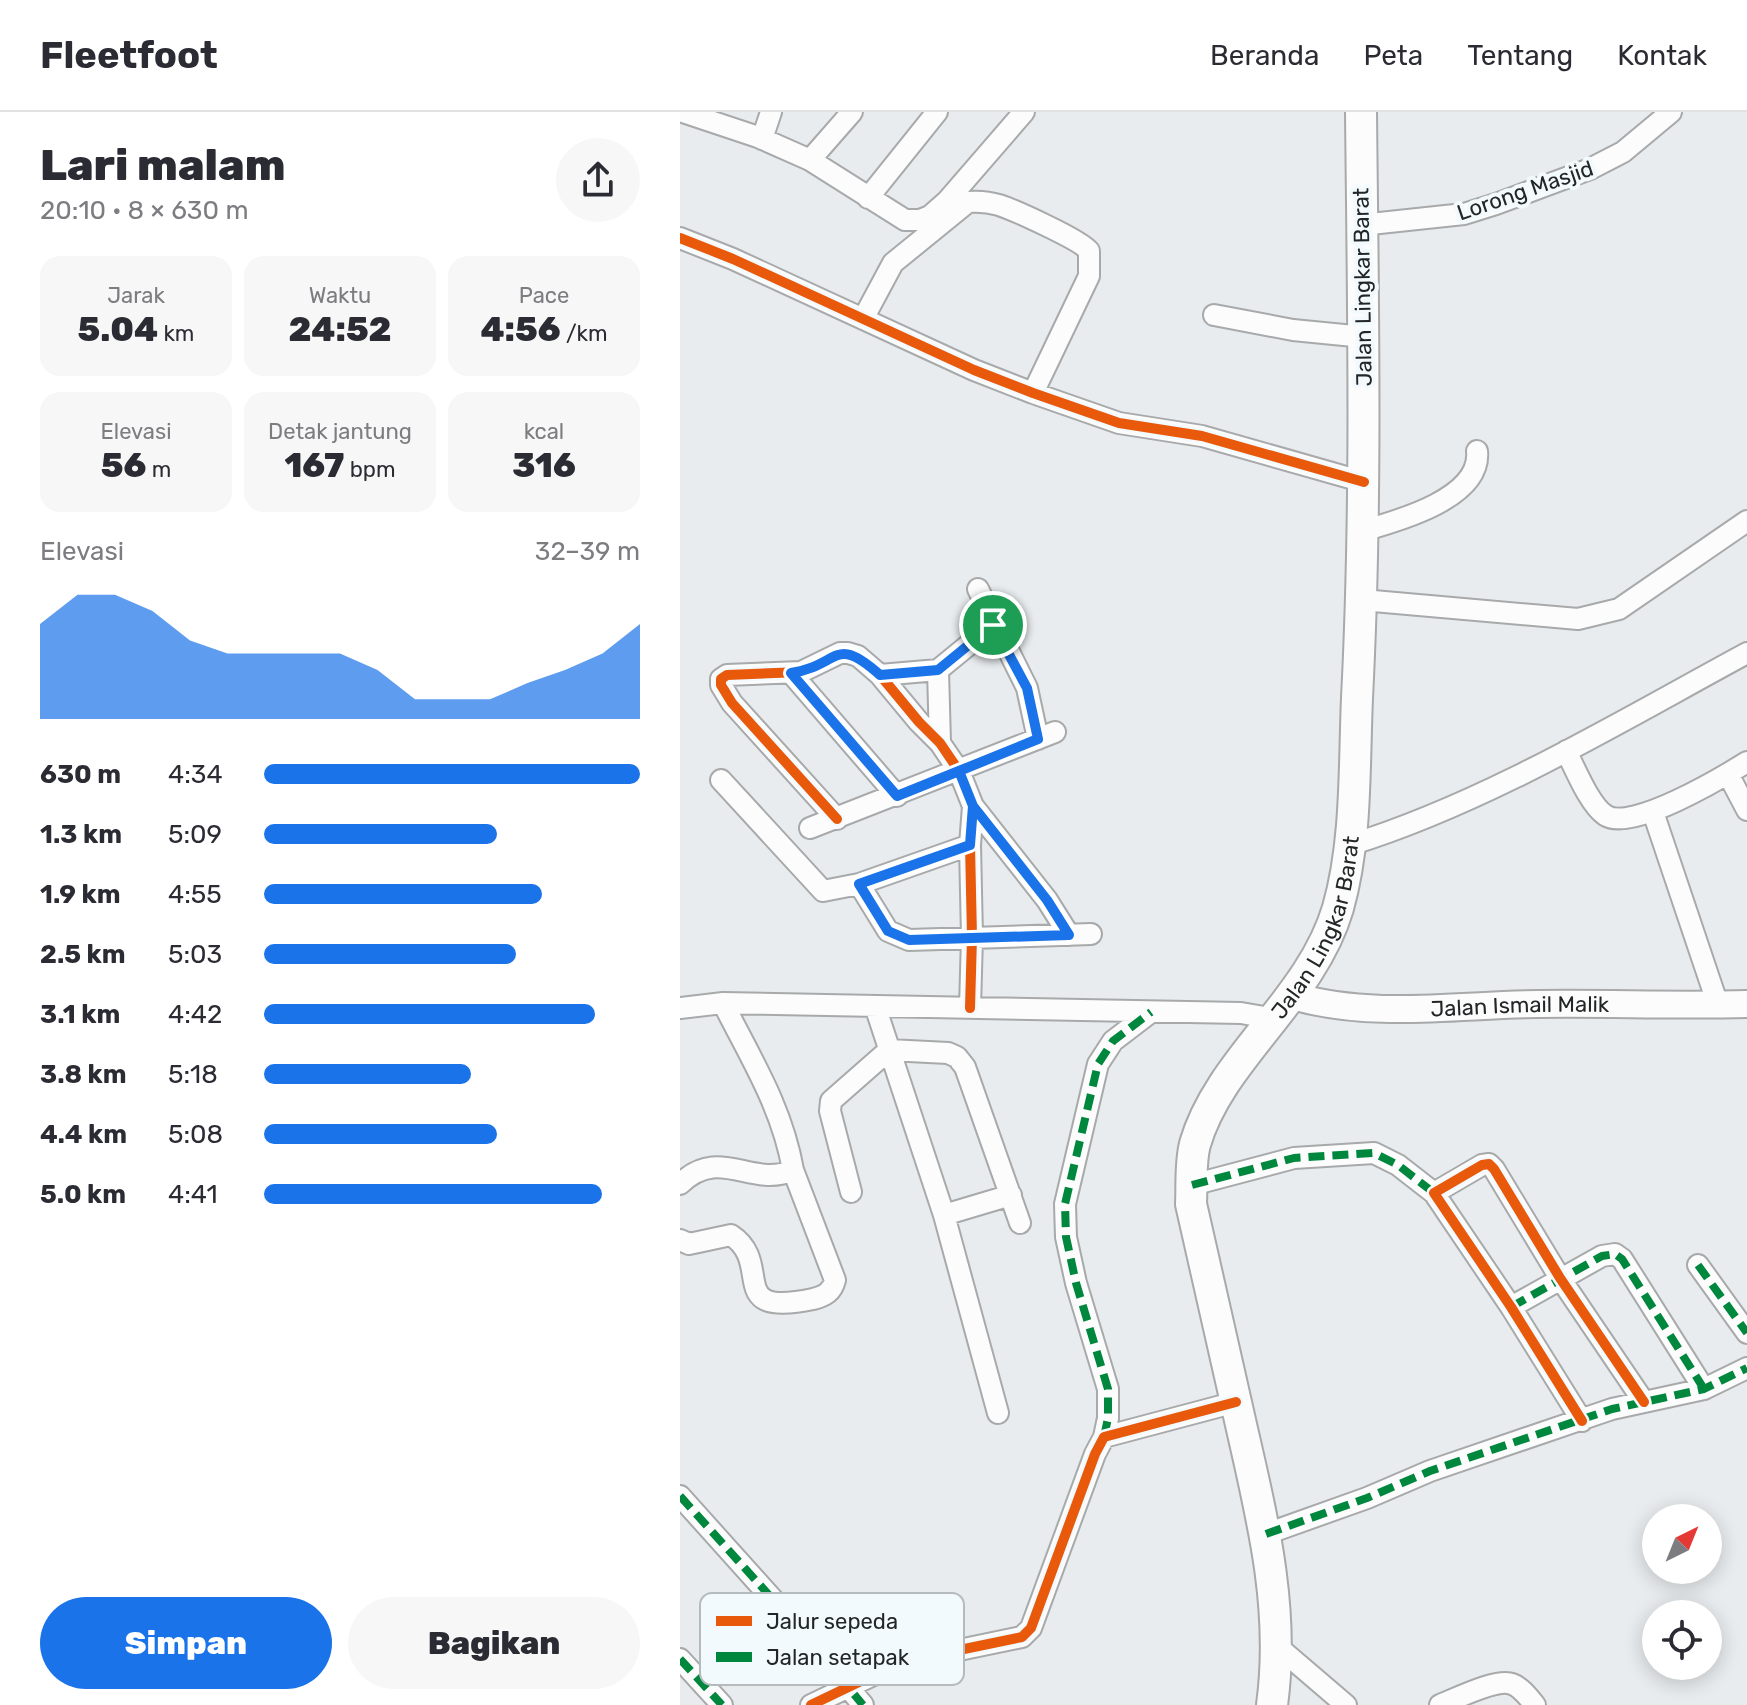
<!DOCTYPE html>
<html lang="id">
<meta charset="utf-8">
<style>
:root{--surface:#fff;--page:#f7f7f7;--text:#2b2b33;--muted:#7c7c81;--line:#e1e1e2;--accent:#1a73e8}
body{margin:0;font-family:Rubik,sans-serif;background:var(--page);color:var(--text);height:100vh;display:flex;flex-direction:column;font-size:30px;white-space:nowrap}
*{box-sizing:border-box;margin:0}
p{font-size:26px;color:var(--muted)}
.icon{flex:none;width:44px;height:44px;fill:none;stroke:currentColor;stroke-width:2;stroke-linecap:round;stroke-linejoin:round}
.map{position:relative;flex:1;overflow:hidden}
.sheet{display:flex;flex-direction:column;background:var(--surface);width:680px}
.sheet>*{flex:none}
.needle{width:52px;rotate:43deg}
.buttons{position:absolute;left:962px;top:1392px;display:grid;gap:16px}
.buttons a{display:grid;place-items:center;width:80px;height:80px;border-radius:50%;background:var(--surface);box-shadow:0 4px 20px #0003;font-size:40px}
.pin{position:absolute;display:grid;place-items:center;width:68px;height:68px;color:#fff;margin:-34px;border:4px solid #fff;border-radius:50%;box-shadow:0 2px 8px #0007}
.round{display:grid;place-items:center;flex:none;width:84px;height:84px;border-radius:42px;background:var(--page)}
.summary{display:flex;align-items:center;justify-content:space-between;height:136px;padding:0 40px}
h1{font-size:44px;font-weight:800;line-height:60px}
.stats{display:grid;grid-template-columns:repeat(3,1fr);gap:12px;height:136px;padding:8px 40px}
.stats div{display:grid;align-content:center;border-radius:20px;background:var(--page);text-align:center}
.stats b{font-size:34px;font-weight:800}
.stats small{font-size:22px;font-weight:400}
.stats p{font-size:22px}
.chart{height:224px;padding:16px 40px}
.chart p{display:flex;justify-content:space-between}
.chart svg{width:100%;height:144px;margin-top:8px;fill:var(--accent);opacity:.7}
.cta{display:flex;gap:16px;margin-top:auto;padding:16px 40px}
.cta a{flex:1;height:92px;border-radius:48px;background:var(--accent);color:#fff;font-size:32px;font-weight:800;line-height:92px;text-align:center}
.cta a+a{background:var(--page);color:var(--text)}
ul{padding:0 40px;list-style:none;font-size:26px}
li{display:grid;grid-template-columns:128px 96px 1fr;align-items:center;height:60px}
li i{height:20px;border-radius:10px;background:var(--accent)}
header{display:flex;align-items:center;gap:48px;box-sizing:border-box;height:112px;padding:0 40px;background:var(--surface);border-bottom:2px solid var(--line)}
header strong{font-size:38px}
nav{display:flex;gap:44px;margin-inline-start:auto;font-size:28px}
main{display:flex;flex:1;min-height:0}
.map>svg:first-child{display:block}
.lines{fill:none;stroke-linecap:round;stroke-linejoin:round}
.minor-casing{stroke:#a7a9aa;stroke-width:24}
.major-casing{stroke:#a7a9aa;stroke-width:30}
.highway-casing{stroke:#a7a9aa;stroke-width:34}
.minor{stroke:#fcfcfc;stroke-width:20}
.major{stroke:#fcfcfc;stroke-width:26}
.highway{stroke:#fcfcfc;stroke-width:30}
.quiet{stroke:#00873e;stroke-width:8;stroke-dasharray:16 8;stroke-linecap:butt}
.cycleway-casing{stroke:#f3fafd;stroke-width:15}
.cycleway{stroke:#e8590c;stroke-width:10}
.route-casing{stroke:#fff;stroke-width:16}
.route{stroke:#1a73e8;stroke-width:10}
.labels{text-anchor:middle;stroke-width:8;stroke-linejoin:round;paint-order:stroke}
.street-label{font-size:22px;fill:#232627;stroke:#f3fafd}
.key{fill:#f3fafd;stroke:#b5babd;stroke-width:2}
.key-label{font-size:22px;fill:#232627}
</style>
<header>
<strong>Fleetfoot</strong>
<nav><a>Beranda</a><a>Peta</a><a>Tentang</a><a>Kontak</a></nav>
</header>
<main>
<section class="sheet">
<div class="summary"><div><h1>Lari malam</h1><p>20:10 · 8 × 630 m</p></div><a class="round"><svg class="icon" aria-label="share" viewBox="0 0 24 24"><path d="M12 15V3M7 8l5-5 5 5M5 13v7h14v-7"/></svg></a></div>
<div class="stats">
<div><p>Jarak</p><b>5.04<small> km</small></b></div>
<div><p>Waktu</p><b>24:52</b></div>
<div><p>Pace</p><b>4:56<small> /km</small></b></div>
</div>
<div class="stats">
<div><p>Elevasi</p><b>56<small> m</small></b></div>
<div><p>Detak jantung</p><b>167<small> bpm</small></b></div>
<div><p>kcal</p><b>316</b></div>
</div>
<div class="chart"><p><span>Elevasi</span>32–39 m</p>
<svg viewBox="0 0 160 44" preserveAspectRatio="none"><path d="M0 44V15L10 6L20 6L30 11L40 20L50 24L60 24L70 24L80 24L90 29L100 38L110 38L120 38L130 33L140 29L150 24L160 15V44z"/></svg>
</div>
<ul>
<li><b>630 m</b>4:34<i style="width:100%"></i></li>
<li><b>1.3 km</b>5:09<i style="width:62%"></i></li>
<li><b>1.9 km</b>4:55<i style="width:74%"></i></li>
<li><b>2.5 km</b>5:03<i style="width:67%"></i></li>
<li><b>3.1 km</b>4:42<i style="width:88%"></i></li>
<li><b>3.8 km</b>5:18<i style="width:55%"></i></li>
<li><b>4.4 km</b>5:08<i style="width:62%"></i></li>
<li><b>5.0 km</b>4:41<i style="width:90%"></i></li>
</ul>
<div class="cta"><a>Simpan</a><a>Bagikan</a></div>
</section>
<div class="map">
<svg width="1067" height="1593" viewBox="0 0 1067 1593">
<rect width="100%" height="100%" fill="#e8ecee"/>
<g class="lines">
<g class="minor-casing">
<path id="minor" d="M 3,0 L 78,25 L 130,48 L 225,108 L 240,108 L 250,104 L 267,89 L 344,0
M 82,27 L 91,0
M 130,48 L 172,0
M 188,86 L 257,0
M 681,113 L 784,102 L 816,92 L 910,57 L 943,40 L 991,0
M 0,126 L 53,147 L 294,258 L 353,281 L 439,311 L 522,324 L 684,370
M 534,203 L 613,218 L 684,225
M 183,207 L 213,151 L 288,90 C 299,89 309,90 319,93 C 334,98 401,128 409,139 L 409,164 L 353,281
M 682,419 C 718,409 802,386 797,339
M 298,477 L 347,576 L 358,627
M 682,488 L 898,507 L 939,497 L 1067,409
M 258,558 L 313,513
M 111,561 L 217,684
M 200,563 L 258,558 L 260,631
M 886,639 C 895,656 909,692 925,703 C 950,721 1043,665 1067,650
M 1048,662 L 1067,698
M 41,668 L 143,779 L 179,772
M 293,694 L 367,788 L 389,823
M 973,700 L 1038,893
M 157,707 L 52,591 L 41,573 L 41,567 L 47,563 L 121,560 L 160,541 L 168,541 L 178,544 L 200,563 L 239,610 L 260,631 L 279,659 L 293,694 L 290,733 L 292,825 L 290,896
M 130,716 L 375,620
M 290,733 L 179,772 L 208,819 L 229,828 L 411,822
M 670,733 C 806,691 941,609 1067,541
M 195,894 L 264,1103 L 318,1301
M 0,896 L 43,891 L 561,901 L 595,907
M 0,1072 C 40,1033 72,1077 113,1058 C 102,995 71,947 43,891
M 512,1073 L 614,1046 L 694,1041 L 718,1053 L 754,1081
M 171,1080 L 150,999 L 151,989 L 209,938 L 268,941 L 277,945 L 285,955 L 340,1111
M 264,1103 L 331,1083
M 0,1128 L 9,1132 L 51,1123 C 95,1152 43,1206 133,1187 C 145,1184 152,1180 155,1168 L 113,1058
M 1018,1153 L 1067,1221
M 831,1195 L 922,1144 L 935,1142 L 942,1147 L 1024,1277
M 902,1309 L 831,1195 L 754,1081 L 802,1053 L 809,1052 L 814,1057 L 880,1166 L 964,1290
M 424,1325 L 428,1306 L 428,1277 L 396,1171 L 386,1125 L 385,1092 L 418,952 L 433,929 L 471,900
M 0,1384 L 115,1512 L 183,1593
M 586,1422 L 687,1386 L 750,1359 L 932,1297 L 1024,1277 L 1067,1256
M 597,1534 L 666,1593
M 0,1547 L 42,1593
M 131,1593 L 206,1557 L 231,1548 L 342,1525 L 351,1516 L 415,1342 L 424,1325 L 556,1290
M 760,1593 C 775,1587 817,1566 832,1572 C 841,1575 849,1586 855,1593"/>
</g>
<g class="major-casing">
<g id="major">
<path id="s1" d="M 613,884 C 691,907 777,893 858,892 C 927,891 997,894 1067,892"/>
</g>
</g>
<g class="highway-casing">
<g id="highway">
<path id="s2" d="M 592,1593 C 605,1498 583,1409 562,1317 C 545,1242 528,1167 511,1092 C 512,1073 510,1051 515,1032 C 540,946 631,888 658,796 C 677,729 674,655 677,586 C 687,391 683,195 681,0"/>
</g>
</g>
<use href="#minor" class="minor"/>
<use href="#major" class="major"/>
<use href="#highway" class="highway"/>
<path class="quiet" d="M 512,1073 L 614,1046 L 694,1041 L 718,1053 L 754,1081
M 1018,1153 L 1067,1221
M 831,1195 L 922,1144 L 935,1142 L 942,1147 L 1024,1277
M 424,1325 L 428,1306 L 428,1277 L 396,1171 L 386,1125 L 385,1092 L 418,952 L 433,929 L 471,900
M 0,1384 L 115,1512 L 183,1593
M 586,1422 L 687,1386 L 750,1359 L 932,1297 L 1024,1277 L 1067,1256
M 0,1547 L 42,1593"/>
<g class="cycleway-casing">
<path id="cycleway" d="M 0,126 L 53,147 L 294,258 L 353,281 L 439,311 L 522,324 L 684,370
M 157,707 L 52,591 L 41,573 L 41,567 L 47,563 L 121,560 L 160,541 L 168,541 L 178,544 L 200,563 L 239,610 L 260,631 L 279,659 L 293,694 L 290,733 L 292,825 L 290,896
M 902,1309 L 831,1195 L 754,1081 L 802,1053 L 809,1052 L 814,1057 L 880,1166 L 964,1290
M 131,1593 L 206,1557 L 231,1548 L 342,1525 L 351,1516 L 415,1342 L 424,1325 L 556,1290"/>
</g>
<use href="#cycleway" class="cycleway"/>
</g>
<g class="lines">
<g class="route-casing">
<path id="route" d="M 313,513 L 258,558 L 200,563 C 153,521 160,554 111,561 L 217,684 L 279,659 L 293,694 L 290,733 L 179,772 L 208,819 L 229,828 L 389,823 L 367,788 L 293,694 L 279,659 L 358,627 L 347,576 L 313,513"/>
</g>
<use href="#route" class="route"/>
</g>
<g class="labels">
<g class="street-label">
<text transform="translate(845 78) rotate(-19)" y="8">Lorong Masjid</text>
<text transform="translate(682 175) rotate(-91)" y="8">Jalan Lingkar Barat</text>
<text dy="8" stroke="none"><textPath href="#s2" startOffset="822">Jalan Lingkar Barat</textPath></text>
<text dy="8" stroke="none"><textPath href="#s1" startOffset="228">Jalan Ismail Malik</textPath></text>
</g>
</g>
<rect x="20" y="1481" width="264" height="92" rx="12" class="key"/>
<rect x="36" y="1504" width="36" height="10" fill="#e8590c"/>
<rect x="36" y="1540" width="36" height="10" fill="#00873e"/>
<g class="key-label">
<text x="86" y="1517">Jalur sepeda</text>
<text x="86" y="1553">Jalan setapak</text>
</g>
</svg>
<div class="buttons">
<a><svg class="needle" viewBox="-14 -14 28 28"><path d="M0-13l5 13h-10z" fill="#e53935"/><path d="M0 13l5-13h-10z" fill="#7c7c81"/></svg></a>
<a><svg class="icon" aria-label="locate" viewBox="0 0 24 24"><circle cx="12" cy="12" r="6"/><path d="M12 2v4M12 18v4M2 12h4M18 12h4"/></svg></a>
</div>
<div class="pin" style="left:313px;top:513px;background:#1e9e55"><svg class="icon" aria-label="arrive" viewBox="0 0 24 24"><path d="M6 21V4h12l-3 4 3 4H6"/></svg></div>
</div>
</main>
